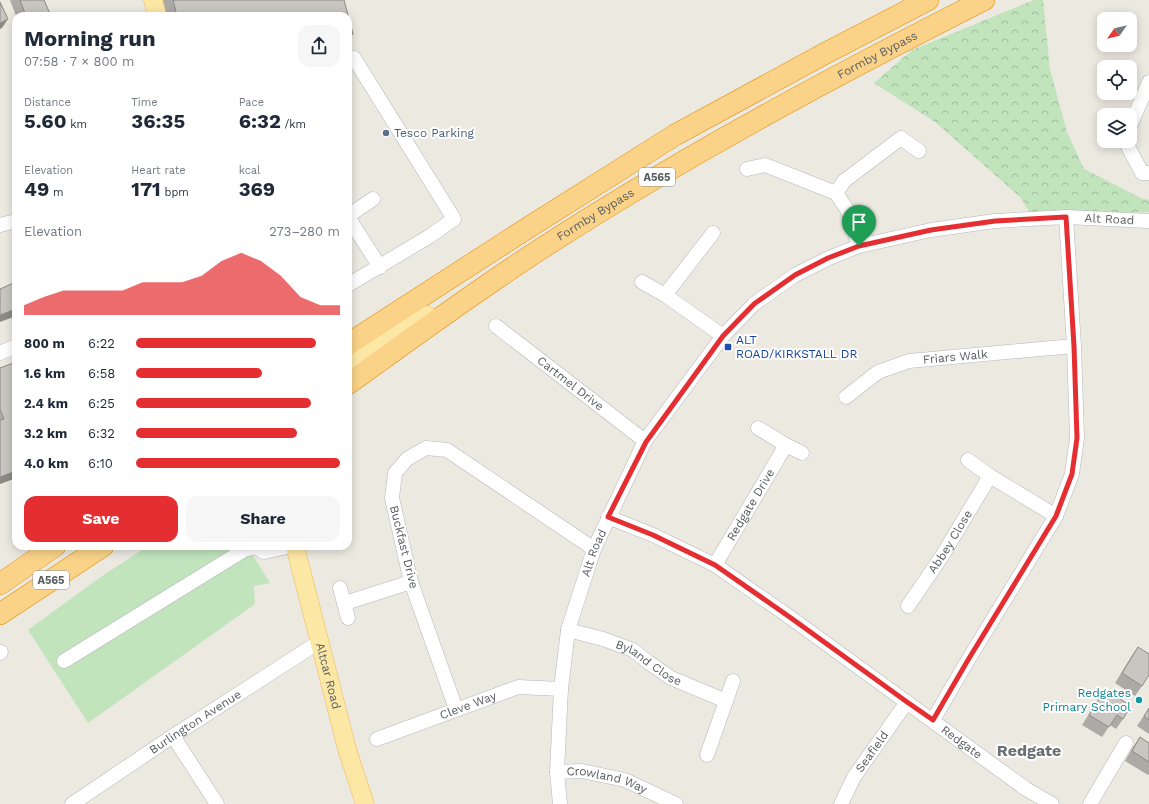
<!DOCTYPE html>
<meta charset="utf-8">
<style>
:root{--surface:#fff;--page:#f6f6f7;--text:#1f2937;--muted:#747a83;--accent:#e52e31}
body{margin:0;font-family:"Work Sans",sans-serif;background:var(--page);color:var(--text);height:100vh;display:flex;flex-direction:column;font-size:15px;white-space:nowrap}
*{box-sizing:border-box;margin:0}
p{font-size:13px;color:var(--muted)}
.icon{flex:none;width:22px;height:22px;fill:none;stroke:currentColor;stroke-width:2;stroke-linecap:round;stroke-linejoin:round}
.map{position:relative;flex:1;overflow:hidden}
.sheet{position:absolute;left:12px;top:12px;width:340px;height:538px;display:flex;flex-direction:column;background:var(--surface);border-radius:12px;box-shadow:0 2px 10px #0003}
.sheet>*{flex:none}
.needle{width:26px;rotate:236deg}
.buttons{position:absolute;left:1097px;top:12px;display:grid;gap:8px}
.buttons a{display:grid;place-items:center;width:40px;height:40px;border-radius:8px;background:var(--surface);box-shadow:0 2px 10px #0003;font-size:20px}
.pin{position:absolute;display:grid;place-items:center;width:34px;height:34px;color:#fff;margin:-41px -17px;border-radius:50% 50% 50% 0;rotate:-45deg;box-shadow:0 0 4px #0007}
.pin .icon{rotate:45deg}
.round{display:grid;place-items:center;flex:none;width:42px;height:42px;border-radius:12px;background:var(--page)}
.overview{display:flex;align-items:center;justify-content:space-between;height:68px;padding:0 12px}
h1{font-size:22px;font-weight:700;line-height:30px}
.stats{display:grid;grid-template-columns:repeat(3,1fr);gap:6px;height:68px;padding:4px 12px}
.stats div{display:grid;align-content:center}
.stats b{font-size:20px;font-weight:700}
.stats small{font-size:11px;font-weight:400}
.stats p{font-size:11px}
.chart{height:112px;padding:8px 12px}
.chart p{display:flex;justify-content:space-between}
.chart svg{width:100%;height:72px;margin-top:4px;fill:var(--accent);opacity:.7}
.button{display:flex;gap:8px;margin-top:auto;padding:8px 12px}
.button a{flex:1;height:46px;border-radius:12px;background:var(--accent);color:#fff;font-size:16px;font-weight:700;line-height:46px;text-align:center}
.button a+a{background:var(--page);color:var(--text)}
ul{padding:0 12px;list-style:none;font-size:13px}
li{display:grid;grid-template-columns:64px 48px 1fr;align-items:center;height:30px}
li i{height:10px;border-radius:5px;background:var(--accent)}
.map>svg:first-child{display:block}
.forest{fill:url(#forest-crowns)}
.garden{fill:#c1e4bd}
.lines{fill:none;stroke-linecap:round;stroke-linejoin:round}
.minor-casing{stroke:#b3b7bb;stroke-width:15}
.major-casing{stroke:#eeb658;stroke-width:19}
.highway-casing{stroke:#e88c05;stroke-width:22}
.minor{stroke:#fff;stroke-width:14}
.major{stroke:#fde7a5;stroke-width:18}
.highway{stroke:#fad389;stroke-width:21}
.wall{fill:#ada9a5}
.shaded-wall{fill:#8d8a86}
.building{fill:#c9c5c0;stroke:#8d8a86}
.route-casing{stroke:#fff;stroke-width:8}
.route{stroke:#e52e31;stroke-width:5}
.service-dot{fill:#5c6f8a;stroke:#fff;stroke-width:1.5}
.transit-dot{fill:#1a4fb4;stroke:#fff;stroke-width:1.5}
.culture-dot{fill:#0f9aa8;stroke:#fff;stroke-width:1.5}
.labels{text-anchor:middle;stroke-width:4;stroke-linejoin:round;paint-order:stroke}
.shield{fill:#fff;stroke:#8b8e90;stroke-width:1}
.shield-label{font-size:11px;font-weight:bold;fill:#595e61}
.street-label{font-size:12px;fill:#595e61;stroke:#fff}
.service-label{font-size:12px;fill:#4e5e75;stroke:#fff;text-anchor:start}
.transit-label{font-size:12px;fill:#164399;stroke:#fff;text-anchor:start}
.culture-label{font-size:12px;fill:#0d838f;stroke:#fff;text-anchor:end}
.district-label{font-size:16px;font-weight:bold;fill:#6a7073;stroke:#fff}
</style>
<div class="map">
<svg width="1149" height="804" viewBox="0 0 1149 804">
<defs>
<pattern id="forest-crowns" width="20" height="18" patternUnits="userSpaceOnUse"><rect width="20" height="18" fill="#c1e4bd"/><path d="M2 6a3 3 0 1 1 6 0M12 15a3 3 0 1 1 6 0" fill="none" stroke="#a0bc9d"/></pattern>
</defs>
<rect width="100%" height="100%" fill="#ece9e1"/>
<path class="forest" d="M 1034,0 L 1043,0 L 1050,69 L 1067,132 L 1084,169 L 1143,199 L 1149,200 L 1149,212 L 1032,217 L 1021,198 L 935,122 L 874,83 L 912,50 Z"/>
<path class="garden" d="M 148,546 L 247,546 L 270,583 L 254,586 L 255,604 L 88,723 L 28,630 L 102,576 Z"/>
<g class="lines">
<g class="minor-casing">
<g id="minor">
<path d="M 348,60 L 354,58 L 454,219 L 430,236 L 348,285"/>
<path d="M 1130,126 L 1149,82"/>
<path d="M 1125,141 L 1142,173 L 1149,173"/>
<path d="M 747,169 L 765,165 L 836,193"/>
<path d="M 348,216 L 373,199"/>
<path d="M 348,217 L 380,267"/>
<path d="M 0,225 L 16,221"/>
<path d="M 859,246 L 848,211 L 836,193 L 844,181 L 901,138 L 919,151"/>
<path d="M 642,282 L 665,295 L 723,336"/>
<path d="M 665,295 L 713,233"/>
<path id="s1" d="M 496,326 L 645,441"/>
<path d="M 0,353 L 16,346"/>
<path id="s2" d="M 846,397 L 878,372 L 909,361 L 1074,346"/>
<path d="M 758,428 L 786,445 L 802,453"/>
<path d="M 968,460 L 990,476 L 1056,516"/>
<path id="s3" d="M 608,517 L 653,535 L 715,565 L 791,618 L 1026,789 L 1052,804"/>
<path id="s4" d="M 715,565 L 786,445"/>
<path d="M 340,588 L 348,618"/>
<path d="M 345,603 L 411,582"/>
<path id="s5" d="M 908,606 L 942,556 L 990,476"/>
<path id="s6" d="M 568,630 L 603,639 L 633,650 L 648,662 L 671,678 L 726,701"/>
<path d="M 0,653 L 1,652"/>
<path d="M 64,661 L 244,550 L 256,547 L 264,552 L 291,546"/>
<path d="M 456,709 L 411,582 L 392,498 L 395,473 L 407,459 L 426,448 L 447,450 L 594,549"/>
<path d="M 933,720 L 968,660 L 1056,516 L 1072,474 L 1077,438 L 1074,346 L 1066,217"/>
<path d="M 173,736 L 217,804"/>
<path id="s7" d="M 377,739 L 518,687 L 561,689"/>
<path d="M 707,755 L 733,681"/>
<path id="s8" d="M 557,772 L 582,771 L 625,780 L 676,804"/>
<path id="s9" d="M 72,804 L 173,736 L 319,642"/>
<path id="s10" d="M 560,804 L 557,772 L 561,689 L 568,630 L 594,549 L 645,441 L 723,336 L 754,304 L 795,275 L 829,258 L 859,246 L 931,230 L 995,221 L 1066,217 L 1149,221"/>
<path id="s11" d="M 841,804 L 854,777 L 907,702"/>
<path d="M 1090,804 L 1126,743"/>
</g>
</g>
<g class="major-casing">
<g id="major">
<path d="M 153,0 L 157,16"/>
<path d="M 348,367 L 427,315"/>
<path id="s12" d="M 295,546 L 347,749 L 365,804"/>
</g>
</g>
<g class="highway-casing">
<g id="highway">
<path d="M 348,344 L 526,229 L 675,135 L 824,54 L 928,0"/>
<path id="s13" d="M 348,384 C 415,336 481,287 550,243 C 690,153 836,75 984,0"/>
<path d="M 0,584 L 55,546"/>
<path d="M 0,614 L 103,546"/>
</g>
</g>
<use href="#minor" class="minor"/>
<use href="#major" class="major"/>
<use href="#highway" class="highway"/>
</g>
<path class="wall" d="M 10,0 L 44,0 L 51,16 L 16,16 Z
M 163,0 L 344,0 L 348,16 L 167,16 Z
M 16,362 L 16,478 L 0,484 L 0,368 Z
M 1138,647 L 1142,686 L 1135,696 L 1115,683 L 1131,657 Z
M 1105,689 L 1123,719 L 1116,729 L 1110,725 L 1102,737 L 1082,725 Z
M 1149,708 L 1149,734 L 1137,726 Z
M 1140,737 L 1149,743 L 1149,774 L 1148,775 L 1125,761 L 1133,747 Z"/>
<path class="shaded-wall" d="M 8,19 L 2,28 L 0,29 L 0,23 Z
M 353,34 L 348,42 L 348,36 Z
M 16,309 L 16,316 L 0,322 L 0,315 Z
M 16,471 L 16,478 L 0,484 L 0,477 Z"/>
<path class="building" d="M 20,0 L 44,0 L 51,16 L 26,16 Z
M 173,0 L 344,0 L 353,34 L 348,36 L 348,16 L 177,16 Z
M 0,2 L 8,19 L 0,23 Z
M 16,282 L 16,309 L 0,315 L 0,289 Z
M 16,362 L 16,471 L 0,477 L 0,420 L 4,419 L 0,409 L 0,368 Z
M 1138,647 L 1149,654 L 1149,675 L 1142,686 L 1122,673 Z
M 1105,689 L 1131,706 L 1123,719 L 1117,715 L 1109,727 L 1089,715 Z
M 1149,708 L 1149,720 L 1144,716 Z
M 1140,737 L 1149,743 L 1149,762 L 1132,751 Z"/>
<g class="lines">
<g class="route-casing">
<path id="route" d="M 1066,217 L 1074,346 L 1077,438 L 1072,474 L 1056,516 L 968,660 L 933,720 L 907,702 L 791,618 L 715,565 L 653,535 L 608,517 L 646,442 L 723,336 L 754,304 L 795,275 L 828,258 L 859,246 L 931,230 L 995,221 Z"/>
</g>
<use href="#route" class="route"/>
</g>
<circle class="service-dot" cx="386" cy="133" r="4"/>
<rect class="transit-dot" x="724" y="343" width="8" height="8" rx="2"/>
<circle class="culture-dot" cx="1139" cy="700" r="4"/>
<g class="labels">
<g class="shield">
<rect x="639" y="168" width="36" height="18" rx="3"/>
<rect x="33" y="571" width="36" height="18" rx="3"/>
</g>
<g class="shield-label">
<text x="657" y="181">A565</text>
<text x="51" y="584">A565</text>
</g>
<g class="street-label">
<text dy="4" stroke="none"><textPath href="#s13" startOffset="624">Formby Bypass</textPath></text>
<text dy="4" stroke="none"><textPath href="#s13" startOffset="300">Formby Bypass</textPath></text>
<text dy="4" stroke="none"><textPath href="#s10" startOffset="928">Alt Road</textPath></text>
<text dy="4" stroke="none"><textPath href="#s2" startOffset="120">Friars Walk</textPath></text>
<text dy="4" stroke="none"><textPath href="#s1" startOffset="94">Cartmel Drive</textPath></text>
<text dy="4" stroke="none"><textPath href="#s4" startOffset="70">Redgate Drive</textPath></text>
<text dy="4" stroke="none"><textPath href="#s5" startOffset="77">Abbey Close</textPath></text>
<text transform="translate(404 547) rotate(76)" y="4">Buckfast Drive</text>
<text dy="4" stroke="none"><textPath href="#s10" startOffset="256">Alt Road</textPath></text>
<text dy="4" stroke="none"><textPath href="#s6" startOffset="88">Byland Close</textPath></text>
<text dy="4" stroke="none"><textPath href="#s12" startOffset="134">Altcar Road</textPath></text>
<text dy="4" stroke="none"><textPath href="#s7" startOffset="97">Cleve Way</textPath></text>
<text dy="4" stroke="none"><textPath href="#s9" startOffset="148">Burlington Avenue</textPath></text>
<text dy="4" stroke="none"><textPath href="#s3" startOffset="421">Redgate</textPath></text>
<text dy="4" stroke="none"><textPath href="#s11" startOffset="61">Seafield</textPath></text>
<text dy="4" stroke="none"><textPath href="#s8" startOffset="51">Crowland Way</textPath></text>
</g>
<g class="service-label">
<text x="394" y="137">Tesco Parking</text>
</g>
<g class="transit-label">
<text x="736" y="344">ALT<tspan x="736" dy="14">ROAD/KIRKSTALL DR</tspan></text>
</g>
<g class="culture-label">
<text x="1131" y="697">Redgates<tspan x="1131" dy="14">Primary School</tspan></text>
</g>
<g class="district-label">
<text x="1029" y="756">Redgate</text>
</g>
</g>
</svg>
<div class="buttons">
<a><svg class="needle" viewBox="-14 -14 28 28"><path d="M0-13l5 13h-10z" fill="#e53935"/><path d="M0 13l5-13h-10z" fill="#747a83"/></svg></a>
<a><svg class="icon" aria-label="locate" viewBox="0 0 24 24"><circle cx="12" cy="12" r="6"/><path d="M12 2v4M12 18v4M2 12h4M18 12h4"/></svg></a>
<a><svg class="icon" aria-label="layers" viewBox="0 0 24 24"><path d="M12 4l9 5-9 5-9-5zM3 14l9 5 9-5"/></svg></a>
</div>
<div class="pin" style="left:859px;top:246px;background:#1e9e55"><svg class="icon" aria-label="arrive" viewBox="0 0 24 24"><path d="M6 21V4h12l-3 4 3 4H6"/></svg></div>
<section class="sheet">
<div class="overview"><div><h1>Morning run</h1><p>07:58 · 7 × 800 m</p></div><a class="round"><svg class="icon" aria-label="share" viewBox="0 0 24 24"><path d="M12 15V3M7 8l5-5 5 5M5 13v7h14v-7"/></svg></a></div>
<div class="stats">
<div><p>Distance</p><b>5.60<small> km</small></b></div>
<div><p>Time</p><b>36:35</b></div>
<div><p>Pace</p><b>6:32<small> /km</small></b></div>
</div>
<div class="stats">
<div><p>Elevation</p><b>49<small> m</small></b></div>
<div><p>Heart rate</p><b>171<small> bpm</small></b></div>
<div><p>kcal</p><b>369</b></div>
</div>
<div class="chart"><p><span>Elevation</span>273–280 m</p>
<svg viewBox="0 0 160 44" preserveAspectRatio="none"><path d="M0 44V38L10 33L20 29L30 29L40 29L50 29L60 24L70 24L80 24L90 20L100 11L110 6L120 11L130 20L140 33L150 38L160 38V44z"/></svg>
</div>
<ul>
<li><b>800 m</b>6:22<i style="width:88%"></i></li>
<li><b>1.6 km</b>6:58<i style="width:62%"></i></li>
<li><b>2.4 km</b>6:25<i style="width:86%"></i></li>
<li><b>3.2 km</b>6:32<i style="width:79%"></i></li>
<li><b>4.0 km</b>6:10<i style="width:100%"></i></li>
</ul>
<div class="button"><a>Save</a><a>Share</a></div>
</section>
</div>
